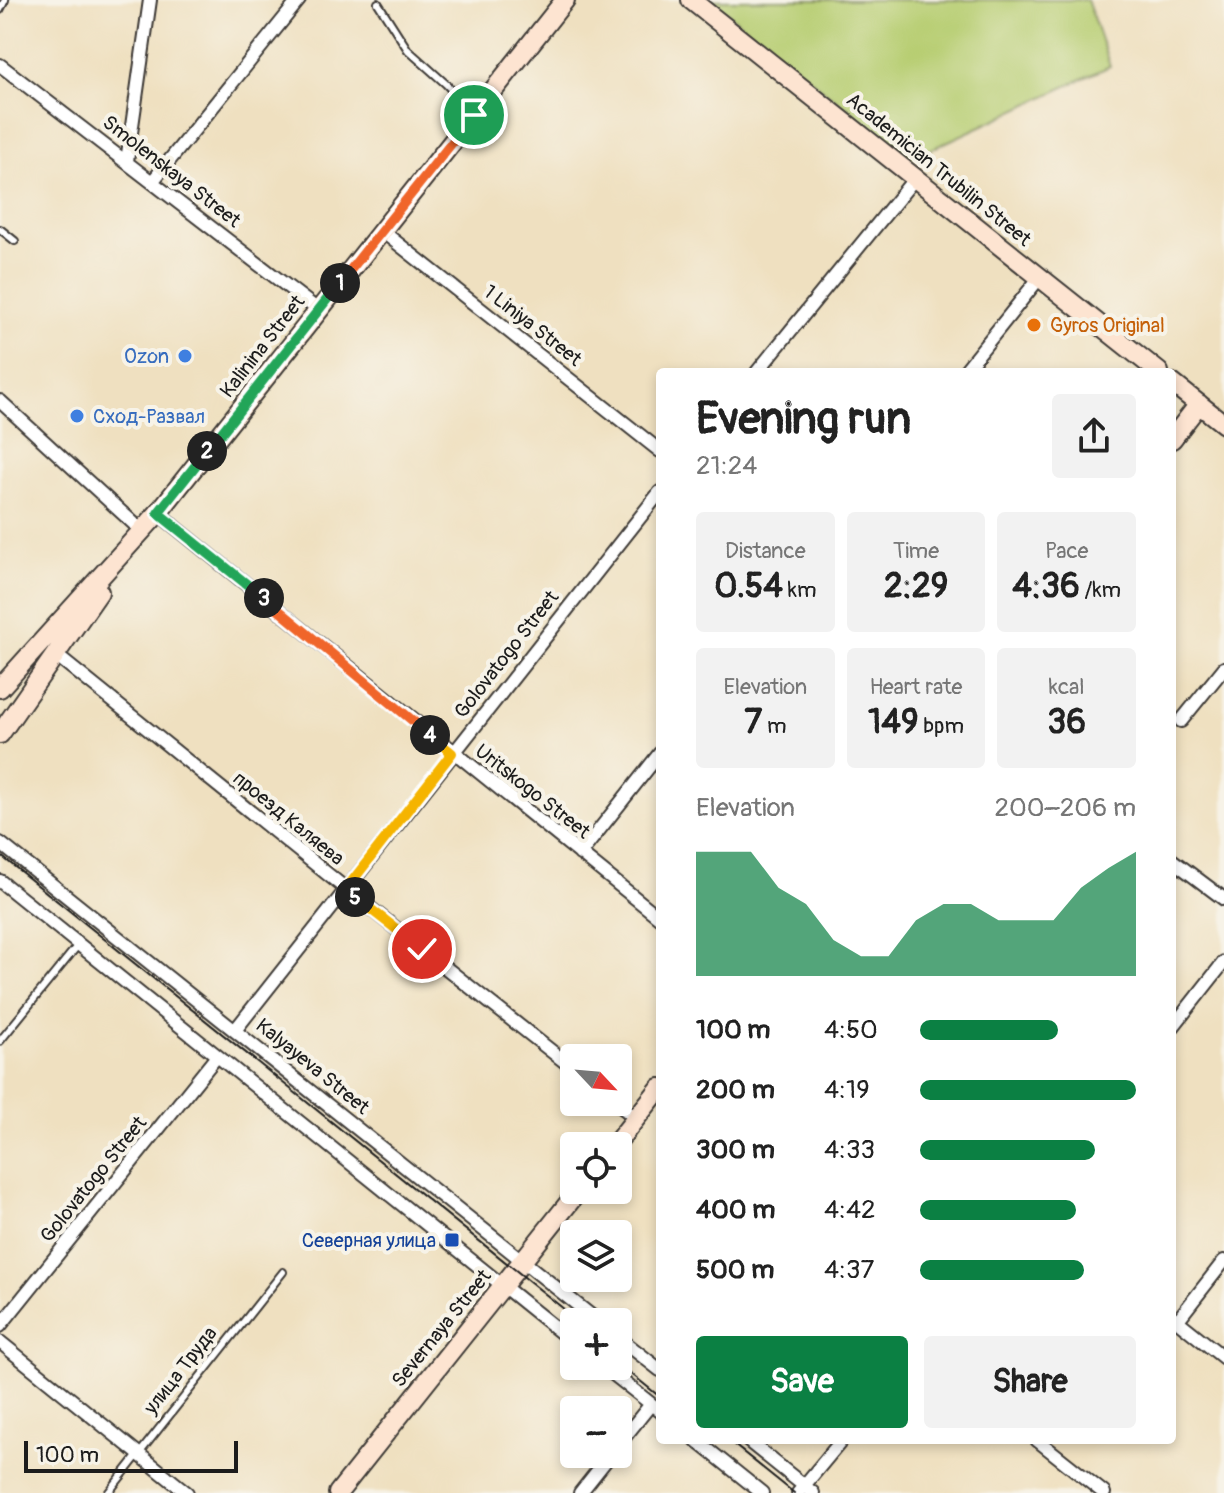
<!DOCTYPE html>
<meta charset="utf-8">
<style>
:root{--surface:#fff;--page:#f2f2f2;--text:#222;--muted:#767676;--accent:#0b8043}
body{margin:0;font-family:Pangolin,sans-serif;background:var(--page);color:var(--text);height:100vh;display:flex;flex-direction:column;font-size:30px;white-space:nowrap}
*{box-sizing:border-box;margin:0}
p{font-size:26px;color:var(--muted)}
.icon{flex:none;width:44px;height:44px;fill:none;stroke:currentColor;stroke-width:2;stroke-linecap:round;stroke-linejoin:round}
.map{position:relative;flex:1;overflow:hidden}
.drawer{position:absolute;left:656px;top:368px;width:520px;height:1076px;display:flex;flex-direction:column;background:var(--surface);border-radius:8px;box-shadow:0 4px 12px #0003}
.drawer>*{flex:none}
.needle{width:52px;rotate:116deg}
.fabs{position:absolute;left:560px;top:1044px;display:grid;gap:16px}
.fabs a{display:grid;place-items:center;width:72px;height:72px;border-radius:8px;background:var(--surface);box-shadow:0 4px 12px #0003;font-size:40px}
.scale{position:absolute;left:24px;bottom:20px;width:214px;box-sizing:border-box;padding-left:8px;border:4px solid #1c1c1c;border-top:0;font-size:22px;line-height:28px;white-space:nowrap;color:#1c1c1c;-webkit-text-stroke:6px #f7f3e8;paint-order:stroke}
.pin{position:absolute;display:grid;place-items:center;width:68px;height:68px;color:#fff;margin:-34px;border:4px solid #fff;border-radius:50%;box-shadow:0 2px 8px #0007}
.km{position:absolute;width:40px;height:40px;margin:-20px;border-radius:50%;background:#222;color:#fff;font-size:22px;line-height:40px;text-align:center}
.round{display:grid;place-items:center;flex:none;width:84px;height:84px;border-radius:8px;background:var(--page)}
.summary{display:flex;align-items:center;justify-content:space-between;height:136px;padding:0 40px}
h1{font-size:44px;font-weight:800;line-height:60px}
.stats{display:grid;grid-template-columns:repeat(3,1fr);gap:12px;height:136px;padding:8px 40px}
.stats div{display:grid;align-content:center;border-radius:8px;background:var(--page);text-align:center}
.stats b{font-size:34px;font-weight:800}
.stats small{font-size:22px;font-weight:400}
.stats p{font-size:22px}
.chart{height:224px;padding:16px 40px}
.chart p{display:flex;justify-content:space-between}
.chart svg{width:100%;height:144px;margin-top:8px;fill:var(--accent);opacity:.7}
.cta{display:flex;gap:16px;margin-top:auto;padding:16px 40px}
.cta a{flex:1;height:92px;border-radius:8px;background:var(--accent);color:#fff;font-size:32px;font-weight:800;line-height:92px;text-align:center}
.cta a+a{background:var(--page);color:var(--text)}
ul{padding:0 40px;list-style:none;font-size:26px}
li{display:grid;grid-template-columns:128px 96px 1fr;align-items:center;height:60px}
li i{height:20px;border-radius:10px;background:var(--accent)}
.map>svg:first-child{display:block}
.green{fill:#b7ce72;stroke:#6a7547;stroke-width:2}
.lines{fill:none;stroke-linecap:round;stroke-linejoin:round}
.service-casing{stroke:#3c3935;stroke-width:10}
.minor-casing{stroke:#3c3935;stroke-width:16}
.secondary-casing{stroke:#3c3935;stroke-width:22}
.service{stroke:#fff;stroke-width:6}
.minor{stroke:#fff;stroke-width:12}
.secondary{stroke:#fde4d1;stroke-width:18}
.tram{stroke:#1c1c1c;stroke-width:2}
.split-1-casing{stroke:#fff;stroke-width:16}
.split-2-casing{stroke:#fff;stroke-width:16}
.split-3-casing{stroke:#fff;stroke-width:16}
.split-4-casing{stroke:#fff;stroke-width:16}
.split-5-casing{stroke:#fff;stroke-width:16}
.split-6-casing{stroke:#fff;stroke-width:16}
.split-1{stroke:#f0652b;stroke-width:10}
.split-2{stroke:#22a559;stroke-width:10}
.split-3{stroke:#22a559;stroke-width:10}
.split-4{stroke:#f0652b;stroke-width:10}
.split-5{stroke:#f5b400;stroke-width:10}
.split-6{stroke:#f5b400;stroke-width:10}
.food-dot{fill:#e8710a;stroke:#f7f3e8;stroke-width:3}
.shop-dot{fill:#3f7fe0;stroke:#f7f3e8;stroke-width:3}
.transit-dot{fill:#1a4fb4;stroke:#f7f3e8;stroke-width:3}
.labels{text-anchor:middle;stroke-width:8;stroke-linejoin:round;paint-order:stroke}
.street-label{font-size:20px;fill:#1c1c1c;stroke:#f7f3e8}
.food-label{font-size:20px;fill:#c56008;stroke:#f7f3e8;text-anchor:start}
.shop-label{font-size:20px;fill:#366cbe;stroke:#f7f3e8;text-anchor:end}
.transit-label{font-size:20px;fill:#164399;stroke:#f7f3e8;text-anchor:end}
</style>
<div class="map">
<svg width="1224" height="1493" viewBox="0 0 1224 1493">
<rect width="100%" height="100%" fill="#f7f3e8"/>
<filter id="ink" filterUnits="userSpaceOnUse"><feTurbulence type="fractalNoise" baseFrequency=".0125" numOctaves="2"/><feDisplacementMap in="SourceGraphic" scale="16" xChannelSelector="R" yChannelSelector="G"/><feConvolveMatrix kernelMatrix="1 2 1 2 8 2 1 2 1" color-interpolation-filters="sRGB"/></filter>
<filter id="wash" filterUnits="userSpaceOnUse"><feTurbulence type="fractalNoise" baseFrequency=".006" numOctaves="4" result="noise"/><feDisplacementMap in="SourceGraphic" scale="32" xChannelSelector="R" yChannelSelector="G"/><feGaussianBlur stdDeviation="1.8" result="paint"/><feColorMatrix in="noise" values="0 0 0 0 0 0 0 0 0 0 0 0 0 0 0 0 0 1.4 0 .05"/><feComposite in="paint" operator="in"/></filter>
<g filter="url(#wash)">
<rect width="100%" height="100%" fill="#efe0c0"/>
<path class="green" d="M 711,0 L 1087,0 L 1110,66 L 910,159 Z"/>
</g>
<g filter="url(#ink)">
<g class="lines">
<g class="service-casing">
<path id="service" d="M 378,3 L 408,50 L 446,84 L 472,112
M 0,10 L 5,0
M 0,229 L 15,241
M 0,1041 L 78,945
M 108,1493 L 283,1272"/>
</g>
<g class="minor-casing">
<path id="minor" d="M 0,65 L 318,310
M 127,161 L 150,0
M 152,182 L 299,0
M 382,231 L 660,451
M 757,372 L 915,178
M 964,372 L 1040,277
M 0,401 L 142,531
M 158,513 L 660,918
M 56,655 L 346,889 L 574,1069
M 1181,721 L 1224,668
M 0,843 L 599,1322
M 580,854 L 660,753
M 1172,860 L 1224,899
M 0,881 L 574,1343
M 1172,1028 L 1224,962
M 236,1029 L 660,492
M 615,1102 L 636,1118
M 1174,1318 L 1224,1358
M 1177,1321 L 1224,1261
M 0,1326 L 217,1056
M 618,1337 L 660,1370
M 0,1342 L 187,1493
M 603,1366 L 660,1411
M 696,1440 L 762,1493
M 747,1440 L 813,1493
M 1037,1440 L 1104,1493
M 618,1445 L 651,1404
M 580,1493 L 611,1454
M 798,1493 L 842,1440"/>
</g>
<g class="secondary-casing">
<path id="secondary" d="M 691,0 L 1159,372
M 1172,383 L 1224,424
M 1172,439 L 1199,404
M 0,688 L 158,513 L 565,0
M 0,734 L 99,592
M 614,1146 L 660,1088
M 338,1493 L 579,1190"/>
</g>
<use href="#service" class="service"/>
<use href="#minor" class="minor"/>
<use href="#secondary" class="secondary"/>
<path class="tram" d="M 0,855 L 580,1322
M 618,1363 L 660,1397
M 728,1440 L 794,1493"/>
</g>
</g>
<g class="lines" filter="url(#ink)">
<g class="split-1-casing">
<path id="split-1" d="M 340,283 L 474,115"/>
</g>
<g class="split-2-casing">
<path id="split-2" d="M 207,451 L 340,283"/>
</g>
<g class="split-3-casing">
<path id="split-3" d="M 207,451 L 158,513 L 264,598"/>
</g>
<g class="split-4-casing">
<path id="split-4" d="M 264,598 L 430,735"/>
</g>
<g class="split-5-casing">
<path id="split-5" d="M 355,897 L 346,889 L 452,753 L 430,735"/>
</g>
<g class="split-6-casing">
<path id="split-6" d="M 355,897 L 422,949"/>
</g>
<use href="#split-1" class="split-1"/>
<use href="#split-2" class="split-2"/>
<use href="#split-3" class="split-3"/>
<use href="#split-4" class="split-4"/>
<use href="#split-5" class="split-5"/>
<use href="#split-6" class="split-6"/>
</g>
<circle class="food-dot" cx="1034" cy="325" r="8"/>
<g class="shop-dot">
<circle cx="185" cy="356" r="8"/>
<circle cx="77" cy="416" r="8"/>
</g>
<rect class="transit-dot" x="444" y="1232" width="16" height="16" rx="4"/>
<g class="labels">
<g class="street-label">
<text transform="translate(939 169) rotate(39)" y="7">Academician Trubilin Street</text>
<text transform="translate(172 171) rotate(38)" y="7">Smolenskaya Street</text>
<text transform="translate(533 325) rotate(38)" y="7">1 Liniya Street</text>
<text transform="translate(262 346) rotate(-52)" y="7">Kalinina Street</text>
<text transform="translate(506 654) rotate(-52)" y="7">Golovatogo Street</text>
<text transform="translate(533 791) rotate(38)" y="7">Uritskogo Street</text>
<text transform="translate(289 818) rotate(39)" y="7">проезд Каляева</text>
<text transform="translate(313 1066) rotate(39)" y="7">Kalyayeva Street</text>
<text transform="translate(93 1179) rotate(-51)" y="7">Golovatogo Street</text>
<text transform="translate(441 1328) rotate(-51)" y="7">Severnaya Street</text>
<text transform="translate(180 1370) rotate(-52)" y="7">улица Труда</text>
</g>
<g class="food-label">
<text x="1050" y="332">Gyros Original</text>
</g>
<g class="shop-label">
<text x="169" y="363">Ozon</text>
<text x="93" y="423" text-anchor="start">Сход-Развал</text>
</g>
<g class="transit-label">
<text x="436" y="1247">Северная улица</text>
</g>
</g>
</svg>
<div class="fabs">
<a><svg class="needle" viewBox="-14 -14 28 28"><path d="M0-13l5 13h-10z" fill="#e53935"/><path d="M0 13l5-13h-10z" fill="#767676"/></svg></a>
<a><svg class="icon" aria-label="locate" viewBox="0 0 24 24"><circle cx="12" cy="12" r="6"/><path d="M12 2v4M12 18v4M2 12h4M18 12h4"/></svg></a>
<a><svg class="icon" aria-label="layers" viewBox="0 0 24 24"><path d="M12 4l9 5-9 5-9-5zM3 14l9 5 9-5"/></svg></a>
<a>+</a>
<a>−</a>
</div>
<div class="scale">100 m</div>
<div class="pin" style="left:474px;top:115px;background:#1e9e55"><svg class="icon" aria-label="arrive" viewBox="0 0 24 24"><path d="M6 21V4h12l-3 4 3 4H6"/></svg></div>
<div class="pin" style="left:422px;top:949px;background:#d93025"><svg class="icon" aria-label="check" viewBox="0 0 24 24"><path d="M5 12l5 5 9-10"/></svg></div>
<b class="km" style="left:340px;top:283px">1</b>
<b class="km" style="left:207px;top:451px">2</b>
<b class="km" style="left:264px;top:598px">3</b>
<b class="km" style="left:430px;top:735px">4</b>
<b class="km" style="left:355px;top:897px">5</b>
<section class="drawer">
<div class="summary"><div><h1>Evening run</h1><p>21:24</p></div><a class="round"><svg class="icon" aria-label="share" viewBox="0 0 24 24"><path d="M12 15V3M7 8l5-5 5 5M5 13v7h14v-7"/></svg></a></div>
<div class="stats">
<div><p>Distance</p><b>0.54<small> km</small></b></div>
<div><p>Time</p><b>2:29</b></div>
<div><p>Pace</p><b>4:36<small> /km</small></b></div>
</div>
<div class="stats">
<div><p>Elevation</p><b>7<small> m</small></b></div>
<div><p>Heart rate</p><b>149<small> bpm</small></b></div>
<div><p>kcal</p><b>36</b></div>
</div>
<div class="chart"><p><span>Elevation</span>200–206 m</p>
<svg viewBox="0 0 160 44" preserveAspectRatio="none"><path d="M0 44V6L10 6L20 6L30 17L40 22L50 33L60 38L70 38L80 27L90 22L100 22L110 27L120 27L130 27L140 17L150 11L160 6V44z"/></svg>
</div>
<ul>
<li><b>100 m</b>4:50<i style="width:64%"></i></li>
<li><b>200 m</b>4:19<i style="width:100%"></i></li>
<li><b>300 m</b>4:33<i style="width:81%"></i></li>
<li><b>400 m</b>4:42<i style="width:72%"></i></li>
<li><b>500 m</b>4:37<i style="width:76%"></i></li>
</ul>
<div class="cta"><a>Save</a><a>Share</a></div>
</section>
</div>
